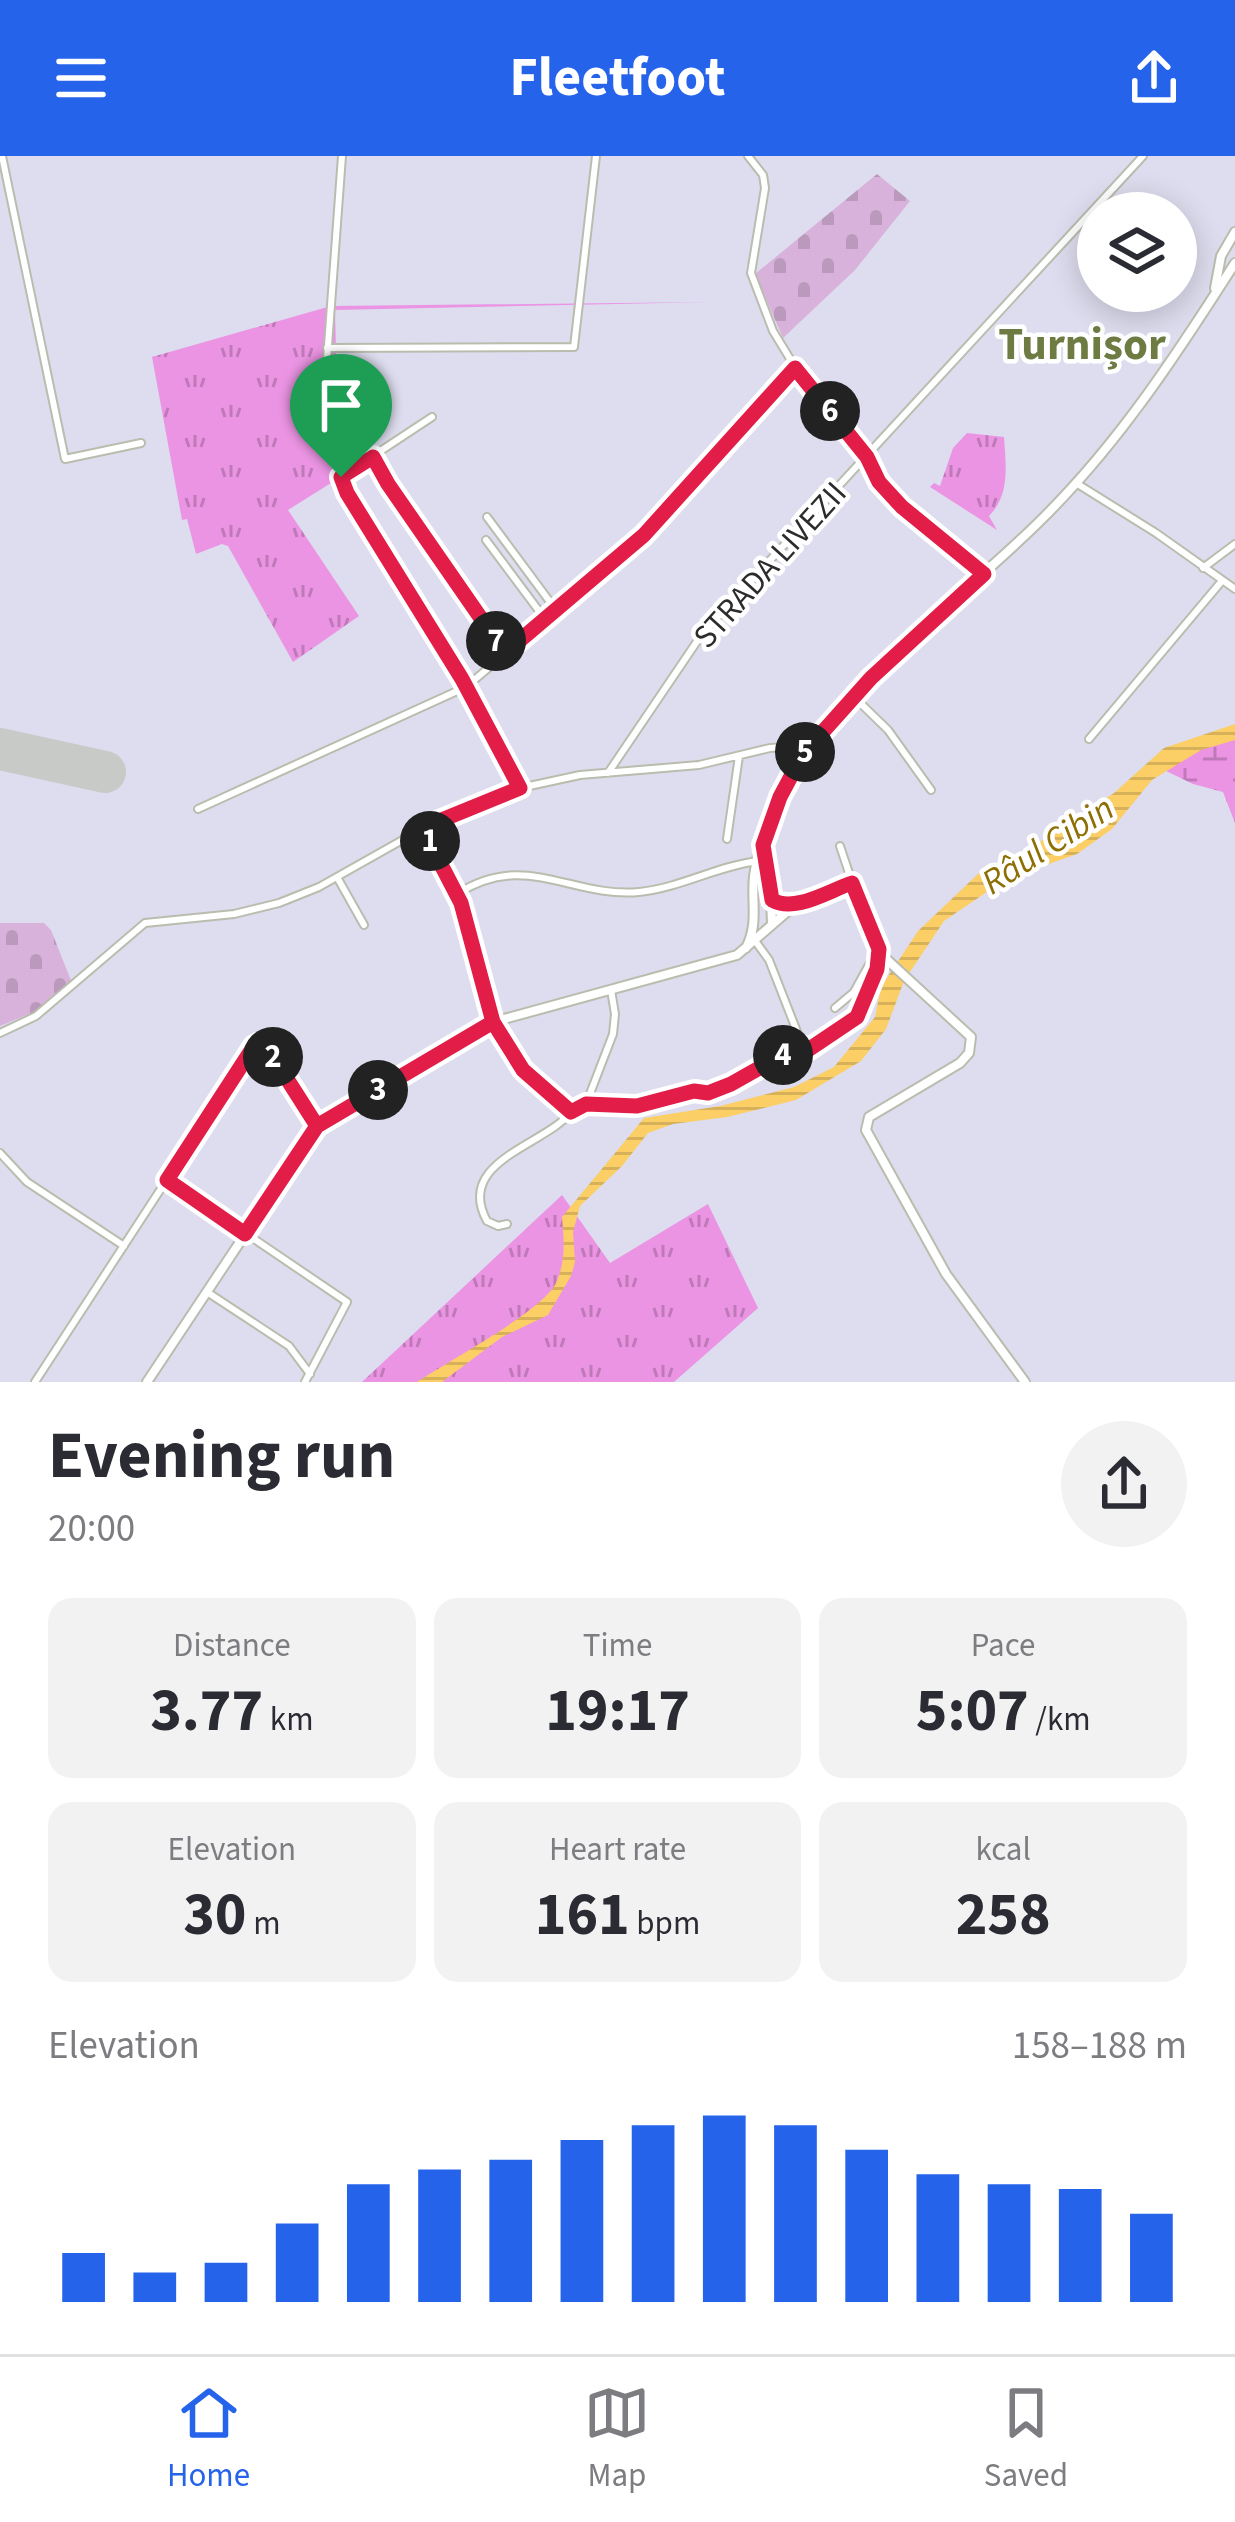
<!DOCTYPE html>
<meta charset="utf-8">
<style>
:root{--surface:#fff;--page:#f2f2f3;--text:#2b2b33;--muted:#7c7c81;--line:#e1e1e2;--accent:#2563eb}
body{margin:0;font-family:"Source Sans 3",sans-serif;background:var(--page);color:var(--text);height:100vh;display:flex;flex-direction:column;font-size:45px;white-space:nowrap}
*{box-sizing:border-box;margin:0}
p{font-size:39px;color:var(--muted)}
.icon{flex:none;width:66px;height:66px;fill:none;stroke:currentColor;stroke-width:2;stroke-linecap:round;stroke-linejoin:round}
.map{position:relative;height:1226px;overflow:hidden}
.side{display:flex;flex-direction:column;background:var(--surface);flex:1}
.side>*{flex:none}
.buttons{position:absolute;left:1077px;top:36px;display:grid;gap:24px}
.buttons a{display:grid;place-items:center;width:120px;height:120px;border-radius:50%;background:var(--surface);box-shadow:0 6px 30px #0003;font-size:60px}
.pin{position:absolute;display:grid;place-items:center;width:102px;height:102px;color:#fff;margin:-123px -51px;border-radius:50% 50% 50% 0;rotate:-45deg;box-shadow:0 0 12px #0007}
.pin .icon{rotate:45deg}
.km{position:absolute;width:60px;height:60px;margin:-30px;border-radius:50%;background:#222;color:#fff;font-size:33px;line-height:60px;text-align:center}
.round{display:grid;place-items:center;flex:none;width:126px;height:126px;border-radius:63px;background:var(--page)}
.overview{display:flex;align-items:center;justify-content:space-between;height:204px;padding:0 48px}
h1{font-size:66px;font-weight:700;line-height:90px}
.stats{display:grid;grid-template-columns:repeat(3,1fr);gap:18px;height:204px;padding:12px 48px}
.stats div{display:grid;align-content:center;border-radius:24px;background:var(--page);text-align:center}
.stats b{font-size:60px;font-weight:700}
.stats small{font-size:33px;font-weight:400}
.stats p{font-size:33px}
.chart{height:336px;padding:24px 48px}
.chart p{display:flex;justify-content:space-between}
.chart svg{width:100%;height:216px;margin-top:12px;stroke:var(--accent);stroke-width:6}
header{display:flex;justify-content:space-between;align-items:center;height:156px;padding:0 48px;background:var(--accent);color:#fff;font-size:54px;font-weight:700}
.tab-bar{display:flex;justify-content:space-around;align-items:center;height:168px;border-top:3px solid var(--line);background:var(--surface);font-size:33px;color:var(--muted)}
.tab-bar a{display:grid;justify-items:center;gap:6px}
.tab-bar .active{color:var(--accent)}
.map>svg:first-child{display:block}
.grass{fill:url(#grass-tufts)}
.wetland{fill:url(#wetland-marsh)}
.cemetery{fill:url(#cemetery-stones)}
.water{fill:url(#water-rules)}
.lines{fill:none;stroke-linecap:round;stroke-linejoin:round}
.runway{stroke:#c7cac7;stroke-width:42}
.minor-casing{stroke:#b9bdad;stroke-width:10}
.tertiary-casing{stroke:#b9bdad;stroke-width:12}
.minor{stroke:#fff;stroke-width:6}
.tertiary{stroke:#fff;stroke-width:8}
.route-casing{stroke:#fff;stroke-width:24}
.route{stroke:#e11d48;stroke-width:15}
.labels{text-anchor:middle;stroke-width:9;stroke-linejoin:round;paint-order:stroke}
.street-label{font-size:33px;fill:#2c2c2c;stroke:#fff}
.water-label{font-size:36px;font-style:italic;fill:#8d6f03;stroke:#fff}
.district-label{font-size:45px;font-weight:bold;fill:#6e7c44;stroke:#fff}
</style>
<header><svg class="icon" aria-label="menu" viewBox="0 0 24 24"><path d="M4 6h16M4 12h16M4 18h16"/></svg>Fleetfoot<svg class="icon" aria-label="share" viewBox="0 0 24 24"><path d="M12 15V3M7 8l5-5 5 5M5 13v7h14v-7"/></svg></header>
<div class="map">
<svg width="1235" height="1226" viewBox="0 0 1235 1226">
<defs>
<pattern id="grass-tufts" width="24" height="20" patternUnits="userSpaceOnUse" patternTransform="scale(3)"><rect width="24" height="20" fill="#eb94e3"/><path d="M3 7l-1-3M5 7V3M7 7l1-3M15 17l-1-3M17 17v-4M19 17l1-3" fill="none" stroke="#bf79b8"/></pattern>
<pattern id="wetland-marsh" width="20" height="14" patternUnits="userSpaceOnUse" patternTransform="scale(3)"><rect width="20" height="14" fill="#eb94e3"/><path d="M1 5h8M5 5V1M11 12h8M15 12V8" fill="none" stroke="#bf79b8"/></pattern>
<pattern id="cemetery-stones" width="16" height="16" patternUnits="userSpaceOnUse" patternTransform="scale(3)"><rect width="16" height="16" fill="#d9b2db"/><path d="M2 7V4a2 2 0 0 1 4 0v3zM10 15v-3a2 2 0 0 1 4 0v3z" fill="#ba99bc"/></pattern>
<pattern id="water-rules" width="6" height="5" patternUnits="userSpaceOnUse" patternTransform="scale(3)"><rect width="6" height="5" fill="#fbce66"/><path d="M0 2.5h6" fill="none" stroke="#d7b159"/></pattern>
</defs>
<rect width="100%" height="100%" fill="#ddddef"/>
<path class="grass" d="M 710,146 L 335,154 L 339,322 L 288,354 L 359,460 L 293,506 L 228,390 L 222,388 L 196,398 L 187,363 L 182,364 L 152,201 L 331,150 Z
M 967,277 L 1004,281 C 1006,311 1010,339 989,360 L 997,374 L 930,331 L 934,327 L 940,330 L 953,292 Z
M 562,1039 L 610,1107 L 708,1048 L 758,1152 L 674,1226 L 362,1226 Z"/>
<path class="wetland" d="M 1235,579 L 1235,667 L 1223,636 L 1193,628 L 1164,614 L 1208,585 Z"/>
<path class="cemetery" d="M 877,18 L 910,45 L 855,114 L 783,182 L 755,118 Z
M 0,767 L 44,767 L 51,774 L 72,827 L 34,856 L 0,870 Z"/>
<path class="water" d="M 1235,568 L 1235,584 L 1201,594 L 1152,624 L 1112,673 L 1077,698 L 1006,723 L 944,765 L 904,825 L 886,873 L 861,905 L 796,944 L 727,961 L 673,968 L 648,977 L 622,1010 L 580,1050 L 573,1076 L 575,1106 L 571,1120 L 548,1159 L 502,1181 L 442,1226 L 417,1226 C 448,1205 543,1155 556,1127 C 566,1106 564,1084 562,1061 L 644,962 L 720,950 L 794,931 L 834,911 L 875,861 L 881,831 L 918,775 L 979,717 L 1032,691 L 1114,637 L 1164,592 Z"/>
<g class="lines">
<path class="runway" d="M 0,593 L 105,616"/>
<g class="minor-casing">
<path id="minor" d="M 2,0 L 65,303 L 141,287
M 342,0 L 325,230 L 347,337 L 462,523 L 520,632
M 748,0 L 763,19 L 765,32 L 751,117 L 773,175 L 795,211 L 867,301 L 874,321 L 902,351 L 984,418
M 327,192 L 574,191 L 596,0
M 373,301 L 388,328 L 505,497
M 341,321 L 432,261
M 1076,327 L 1156,377 L 1235,433
M 487,361 L 556,454
M 486,384 L 545,463
M 1203,412 L 1235,388
M 853,540 L 888,574 L 931,634
M 1089,583 L 1221,426
M 608,617 L 702,478 L 1143,0
M 198,653 L 466,531 L 645,379 L 795,211
M 423,673 L 461,747 L 493,866 L 523,914 L 571,956 L 586,948 L 637,949 L 694,936 L 708,937 L 731,928 L 800,889
M 727,683 L 739,600
M 840,690 L 852,726
M 337,721 L 364,769
M 457,738 C 525,694 570,742 639,736 C 680,732 717,710 758,705
M 756,786 L 769,804 L 805,896 C 848,869 880,850 879,793
M 835,852 L 854,836 L 876,796
M 0,877 L 36,860 L 145,767 L 234,758 L 279,747 L 319,731 L 429,669 L 520,632 L 580,619 L 699,609 L 770,592 L 785,591 L 803,598
M 586,948 L 613,878 L 615,858 L 611,834
M 0,997 L 27,1026 L 124,1090
M 167,1024 L 347,1146 L 305,1226
M 507,1068 L 498,1070 L 487,1065 C 454,1005 546,989 571,956
M 207,1136 L 289,1190 L 310,1218
M 35,1226 L 254,890 L 263,889 L 268,893 L 317,970"/>
</g>
<g class="tertiary-casing">
<path id="tertiary" d="M 1215,132 L 1221,100 L 1235,76
M 764,691 L 770,715 L 772,768
M 746,792 C 759,767 751,746 754,720 C 759,682 779,633 801,601 C 862,511 965,440 1042,363 C 1119,287 1177,198 1235,107
M 147,1226 L 317,970 L 493,866 L 737,799 L 795,749 L 852,727 L 884,801 L 971,881 L 969,897 L 960,907 L 869,961 L 866,974 L 946,1118 L 1025,1226"/>
</g>
<use href="#minor" class="minor"/>
<use href="#tertiary" class="tertiary"/>
</g>
<g class="lines">
<g class="route-casing">
<path id="route" d="M 341,321 L 347,337 L 462,523 L 520,632 L 422,672 L 461,747 L 493,866 L 317,970 L 268,893 L 258,888 L 254,890 L 167,1024 L 245,1078 L 317,970 L 493,866 L 523,914 L 571,956 L 586,948 L 637,950 L 694,935 L 708,937 L 731,928 L 800,889 L 805,896 L 857,861 L 877,813 L 879,793 L 852,727 C 828,735 795,757 772,744 L 763,689 L 780,641 L 803,598 L 871,522 L 984,418 L 902,351 L 879,326 L 867,301 L 795,212 L 644,379 L 505,497 L 388,328 L 373,301 L 341,321"/>
</g>
<use href="#route" class="route"/>
</g>
<g class="labels">
<g class="street-label">
<text transform="translate(769 408) rotate(-48)" y="12">STRADA LIVEZII</text>
</g>
<g class="water-label">
<text transform="translate(1047 688) rotate(-33)" y="13">Râul Cibin</text>
</g>
<g class="district-label">
<text x="1082" y="203">Turnișor</text>
</g>
</g>
</svg>
<div class="buttons">
<a><svg class="icon" aria-label="layers" viewBox="0 0 24 24"><path d="M12 4l9 5-9 5-9-5zM3 14l9 5 9-5"/></svg></a>
</div>
<div class="pin" style="left:341px;top:321px;background:#1e9e55"><svg class="icon" aria-label="arrive" viewBox="0 0 24 24"><path d="M6 21V4h12l-3 4 3 4H6"/></svg></div>
<b class="km" style="left:430px;top:685px">1</b>
<b class="km" style="left:273px;top:901px">2</b>
<b class="km" style="left:378px;top:934px">3</b>
<b class="km" style="left:783px;top:899px">4</b>
<b class="km" style="left:805px;top:596px">5</b>
<b class="km" style="left:830px;top:255px">6</b>
<b class="km" style="left:496px;top:485px">7</b>
</div>
<section class="side">
<div class="overview"><div><h1>Evening run</h1><p>20:00</p></div><a class="round"><svg class="icon" aria-label="share" viewBox="0 0 24 24"><path d="M12 15V3M7 8l5-5 5 5M5 13v7h14v-7"/></svg></a></div>
<div class="stats">
<div><p>Distance</p><b>3.77<small> km</small></b></div>
<div><p>Time</p><b>19:17</b></div>
<div><p>Pace</p><b>5:07<small> /km</small></b></div>
</div>
<div class="stats">
<div><p>Elevation</p><b>30<small> m</small></b></div>
<div><p>Heart rate</p><b>161<small> bpm</small></b></div>
<div><p>kcal</p><b>258</b></div>
</div>
<div class="chart"><p><span>Elevation</span>158–188 m</p>
<svg viewBox="0 0 160 44" preserveAspectRatio="none"><path d="M5 44V34M15 44V38M25 44V36M35 44V28M45 44V20M55 44V17M65 44V15M75 44V11M85 44V8M95 44V6M105 44V8M115 44V13M125 44V18M135 44V20M145 44V21M155 44V26"/></svg>
</div>
</section>
<nav class="tab-bar">
<a class="active"><svg class="icon" aria-label="home" viewBox="0 0 24 24"><path d="M3 11l9-7 9 7M6 9v11h12V9"/></svg>Home</a>
<a><svg class="icon" aria-label="map" viewBox="0 0 24 24"><path d="M3 6l6-2 6 2 6-2v14l-6 2-6-2-6 2zM9 4v14M15 6v14"/></svg>Map</a>
<a><svg class="icon" aria-label="saved" viewBox="0 0 24 24"><path d="M7 4h10v16l-5-4-5 4z"/></svg>Saved</a>
</nav>
